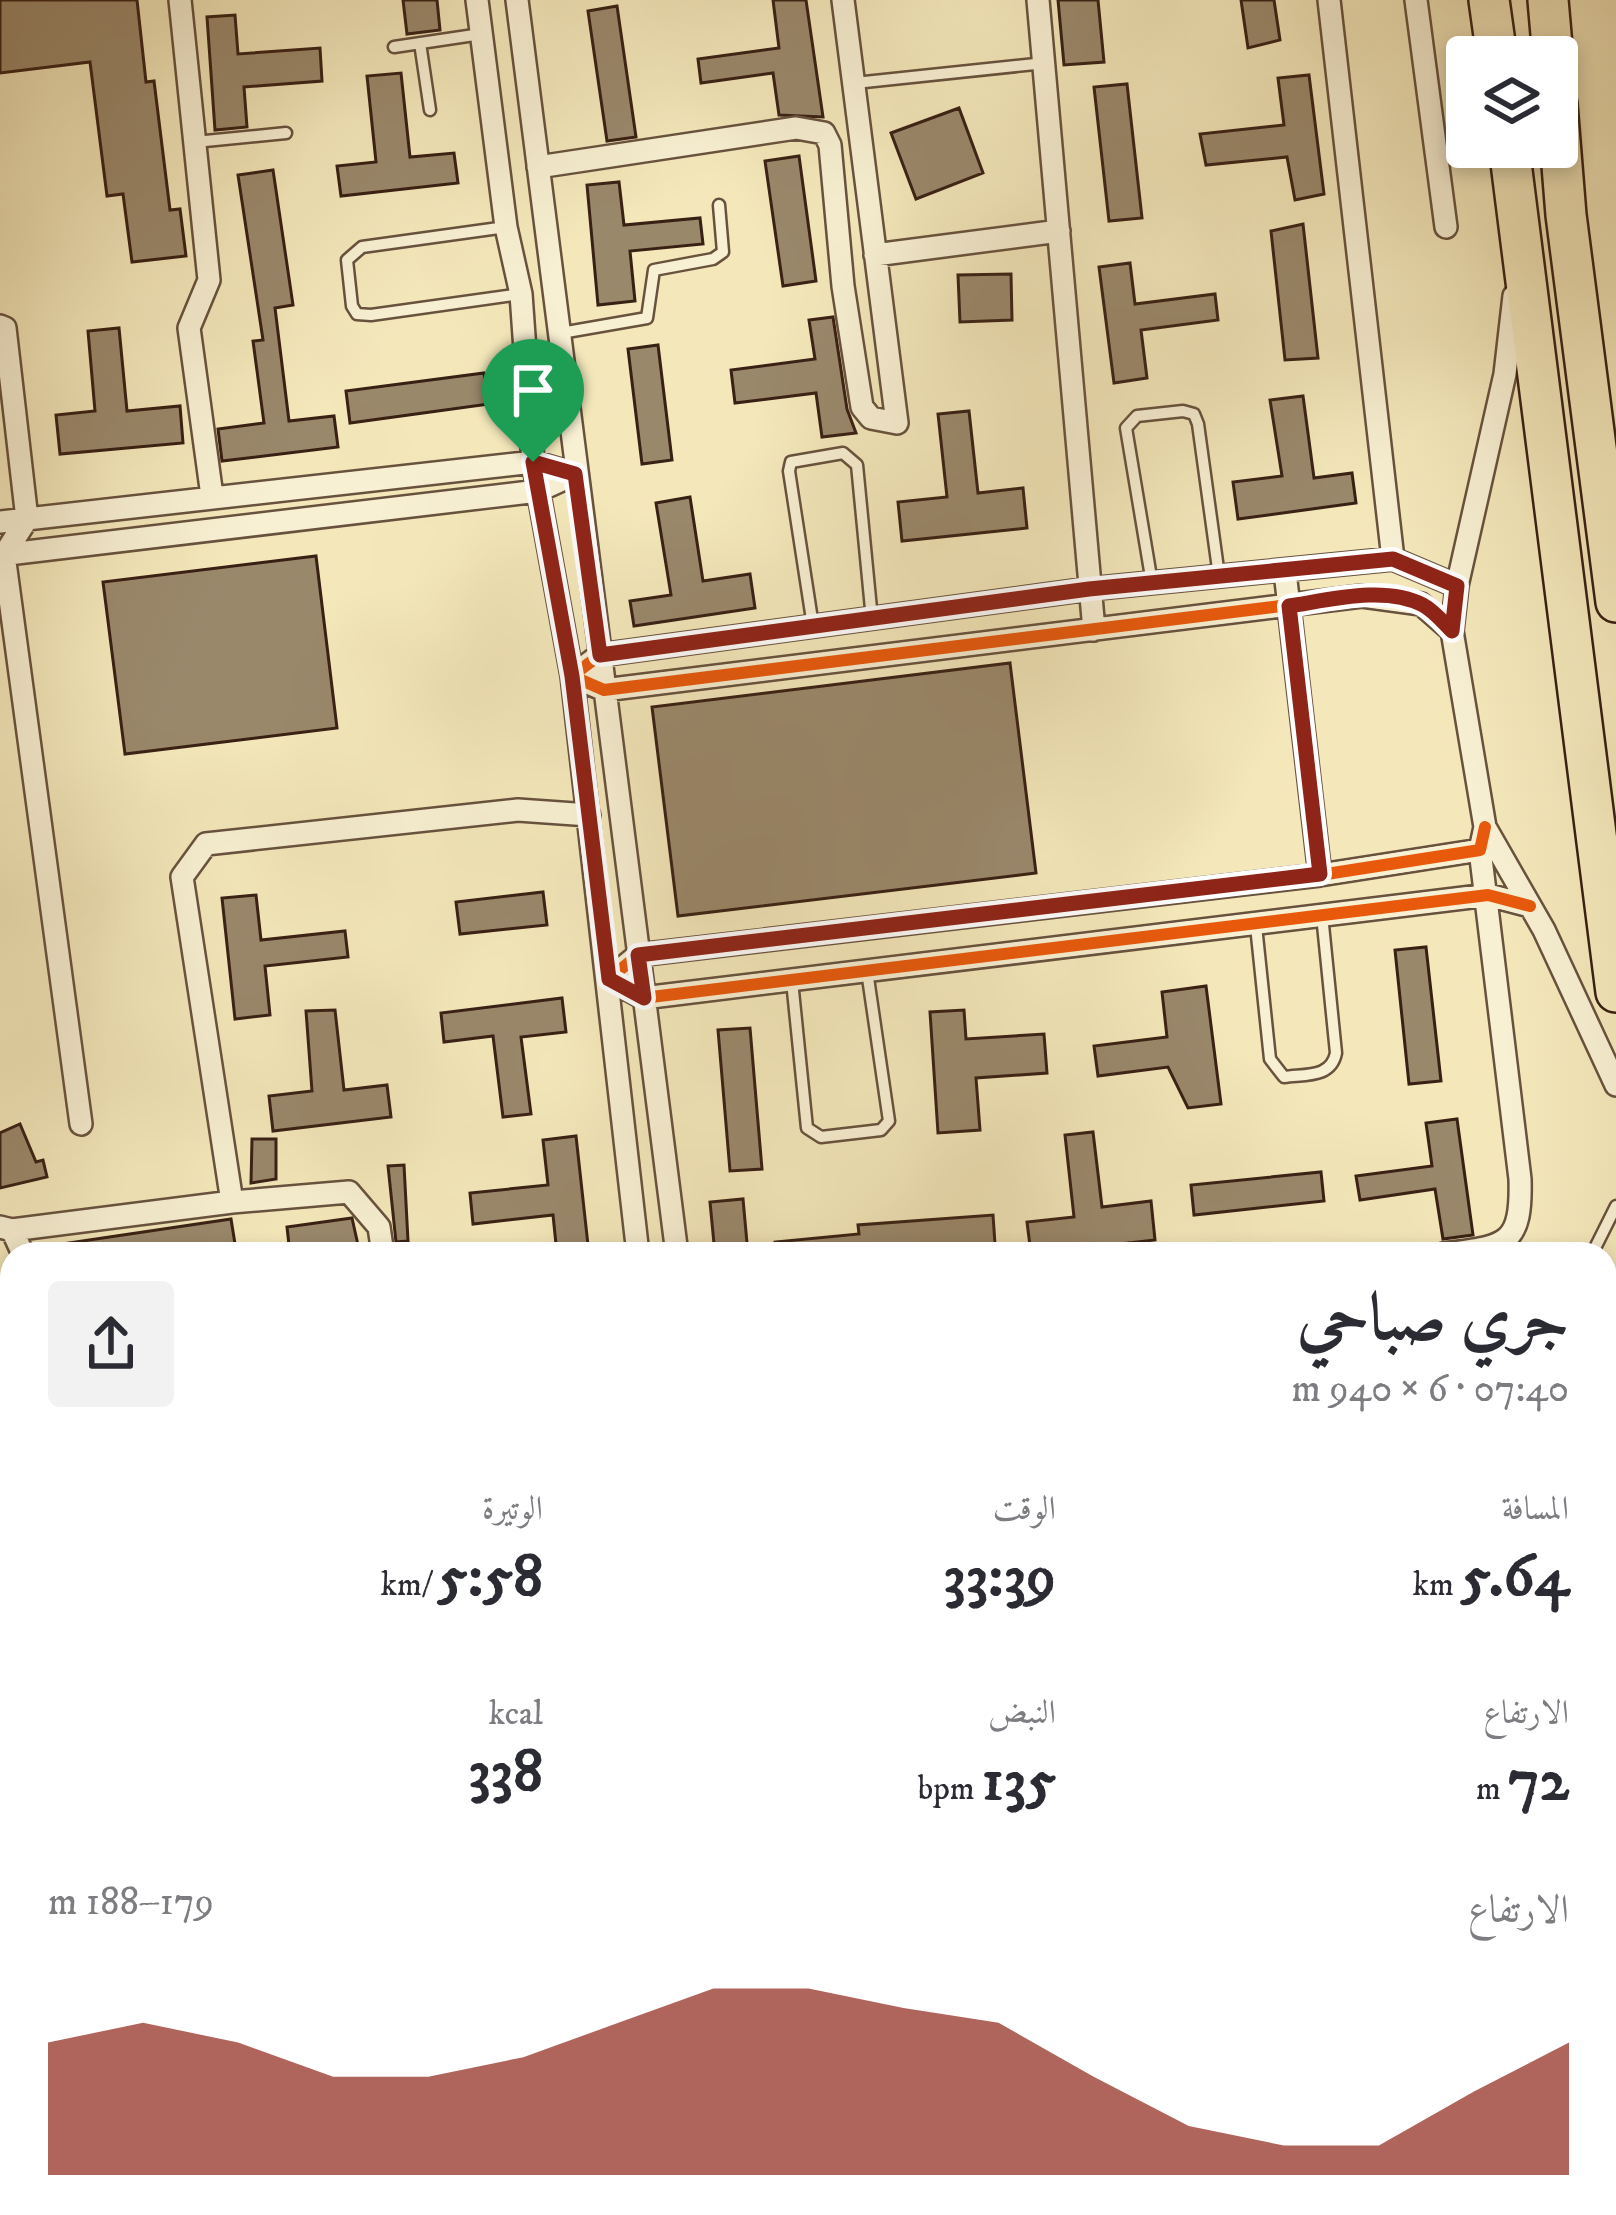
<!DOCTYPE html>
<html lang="ar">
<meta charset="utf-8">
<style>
:root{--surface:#fff;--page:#f2f2f3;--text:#2b2b33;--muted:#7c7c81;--accent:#8f2418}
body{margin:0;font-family:"IM FELL DW Pica",Amiri,serif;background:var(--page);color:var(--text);direction:rtl;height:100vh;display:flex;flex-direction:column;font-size:45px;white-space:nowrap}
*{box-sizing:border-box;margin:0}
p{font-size:39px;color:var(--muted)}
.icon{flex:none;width:66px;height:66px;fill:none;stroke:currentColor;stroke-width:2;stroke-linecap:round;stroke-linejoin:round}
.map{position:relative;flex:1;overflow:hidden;direction:ltr}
.drawer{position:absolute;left:0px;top:1242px;width:1617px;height:975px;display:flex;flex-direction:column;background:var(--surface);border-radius:36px 36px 0 0;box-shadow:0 6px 18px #0003;direction:rtl}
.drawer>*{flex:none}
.buttons{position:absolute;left:1446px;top:36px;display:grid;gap:24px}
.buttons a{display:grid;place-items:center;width:132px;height:132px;border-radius:12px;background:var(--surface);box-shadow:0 6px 18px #0003;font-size:60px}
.pin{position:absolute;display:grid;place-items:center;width:102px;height:102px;color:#fff;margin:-123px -51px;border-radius:50% 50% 50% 0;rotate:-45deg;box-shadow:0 0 12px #0007}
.pin .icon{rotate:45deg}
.round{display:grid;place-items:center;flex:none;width:126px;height:126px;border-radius:12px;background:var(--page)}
.head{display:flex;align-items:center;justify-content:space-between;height:204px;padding:0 48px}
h1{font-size:66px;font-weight:700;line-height:90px}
.stats{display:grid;grid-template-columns:repeat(3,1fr);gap:18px;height:204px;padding:12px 48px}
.stats div{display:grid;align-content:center}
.stats b{font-size:60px;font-weight:700}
.stats small{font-size:33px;font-weight:400}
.stats p{font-size:33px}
.chart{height:336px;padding:24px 48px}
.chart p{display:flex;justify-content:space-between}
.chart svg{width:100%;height:216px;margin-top:12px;fill:var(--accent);opacity:.7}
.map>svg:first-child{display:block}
.building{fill:#9a886b;stroke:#392014;stroke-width:3}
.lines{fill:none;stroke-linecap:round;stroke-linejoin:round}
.service-casing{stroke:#68523e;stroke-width:15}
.minor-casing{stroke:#68523e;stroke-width:26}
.secondary-casing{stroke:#392014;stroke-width:34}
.motorway-casing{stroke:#392014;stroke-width:44}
.service{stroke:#f8f0d3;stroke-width:10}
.minor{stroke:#f8f0d3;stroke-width:21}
.secondary{stroke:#f8f0d3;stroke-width:30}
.motorway{stroke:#f4e8bb;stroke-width:39}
.cycleway-casing{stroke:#f8f0d3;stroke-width:20}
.cycleway{stroke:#e8590c;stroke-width:12}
.route-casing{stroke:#fff;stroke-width:24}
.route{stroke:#8f2418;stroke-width:15}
</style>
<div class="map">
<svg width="1616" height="2215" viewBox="0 0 1616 2215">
<rect width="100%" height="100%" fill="#f4e8bb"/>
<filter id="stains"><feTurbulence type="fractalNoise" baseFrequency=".00167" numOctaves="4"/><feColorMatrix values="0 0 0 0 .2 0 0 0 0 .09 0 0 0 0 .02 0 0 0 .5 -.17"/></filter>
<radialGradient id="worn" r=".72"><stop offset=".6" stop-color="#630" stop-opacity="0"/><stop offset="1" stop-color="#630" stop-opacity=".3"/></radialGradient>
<path class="building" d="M 0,0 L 137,0 L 146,82 L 154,81 L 170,210 L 180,209 L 186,256 L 132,262 L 123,194 L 107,196 L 90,62 L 0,73 Z
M 403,0 L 437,0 L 440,30 L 407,34 Z
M 773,0 L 806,0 L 823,117 L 779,115 L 773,73 L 701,83 L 698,59 L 779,48 Z
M 1058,0 L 1098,0 L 1104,62 L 1064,65 Z
M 1241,0 L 1274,0 L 1280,40 L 1248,48 Z
M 617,6 L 636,137 L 607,141 L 588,11 Z
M 235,15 L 238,54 L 320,48 L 322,81 L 244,87 L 247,127 L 215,130 L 207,17 Z
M 401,73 L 410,157 L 454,153 L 458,183 L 341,196 L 337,166 L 376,162 L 367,76 Z
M 1309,75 L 1324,194 L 1295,200 L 1287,157 L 1206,165 L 1200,134 L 1284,125 L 1278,78 Z
M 1127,84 L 1142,218 L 1109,221 L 1094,87 Z
M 959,108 L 983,173 L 916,199 L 891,133 Z
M 799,156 L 816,281 L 783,286 L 765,161 Z
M 273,170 L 293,305 L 275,308 L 289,421 L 334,416 L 338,447 L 222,461 L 218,429 L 264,423 L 253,341 L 263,340 L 238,175 Z
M 619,182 L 624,225 L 700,218 L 703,244 L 630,251 L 635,301 L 598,305 L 587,185 Z
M 1303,224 L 1318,358 L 1285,360 L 1271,231 Z
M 1130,263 L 1135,304 L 1215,294 L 1218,320 L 1141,330 L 1147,378 L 1114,383 L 1099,267 Z
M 1011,274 L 1012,320 L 960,322 L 958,275 Z
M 833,317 L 847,409 L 856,433 L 822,437 L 816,393 L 735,403 L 731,370 L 815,359 L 809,320 Z
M 119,328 L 127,411 L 180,406 L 183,443 L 60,454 L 56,415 L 95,411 L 88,331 Z
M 658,345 L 672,460 L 642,464 L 628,349 Z
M 484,373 L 489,404 L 350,423 L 346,391 Z
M 1303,396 L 1314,478 L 1352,473 L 1356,503 L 1238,519 L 1233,482 L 1282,476 L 1270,400 Z
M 969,411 L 978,493 L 1023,488 L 1027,528 L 902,541 L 898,502 L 947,497 L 938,414 Z
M 690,497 L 703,581 L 750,574 L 755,608 L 634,626 L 630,601 L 671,595 L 656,503 Z
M 316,556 L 337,728 L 125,754 L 103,582 Z
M 1010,663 L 1036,873 L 678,916 L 652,707 Z
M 543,892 L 547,925 L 460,934 L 456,902 Z
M 256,895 L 261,940 L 345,931 L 348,957 L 265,966 L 270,1015 L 235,1019 L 222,898 Z
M 1426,947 L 1441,1081 L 1409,1084 L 1395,950 Z
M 1206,986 L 1221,1104 L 1188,1108 L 1168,1067 L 1098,1076 L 1094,1046 L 1167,1037 L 1162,992 Z
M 562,998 L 566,1032 L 521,1037 L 531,1114 L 503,1117 L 493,1036 L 444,1042 L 441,1013 Z
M 335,1010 L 344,1090 L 387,1085 L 391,1117 L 273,1131 L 269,1096 L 312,1091 L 306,1011 Z
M 964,1010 L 966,1039 L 1044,1034 L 1047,1073 L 976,1078 L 980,1130 L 938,1133 L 930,1012 Z
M 750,1028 L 762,1169 L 730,1171 L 718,1030 Z
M 1457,1119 L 1473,1235 L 1443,1239 L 1435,1189 L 1360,1200 L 1356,1176 L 1432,1166 L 1426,1123 Z
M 20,1124 L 36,1162 L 43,1160 L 47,1177 L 0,1188 L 0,1133 Z
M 1093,1132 L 1102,1207 L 1151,1201 L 1155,1240 L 1031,1254 L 1027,1222 L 1074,1217 L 1065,1135 Z
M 576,1136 L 589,1254 L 557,1254 L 553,1215 L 473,1224 L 470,1193 L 548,1185 L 543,1140 Z
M 252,1139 L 276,1139 L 276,1179 L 251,1183 Z
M 404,1165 L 408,1241 L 396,1242 L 388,1166 Z
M 1321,1172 L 1324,1201 L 1194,1215 L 1191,1185 Z
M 743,1199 L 748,1254 L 715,1254 L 710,1202 Z
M 993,1215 L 995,1244 L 870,1254 L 775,1254 L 775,1242 L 859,1234 L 858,1225 Z
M 352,1218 L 360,1254 L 290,1254 L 287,1227 Z
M 231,1219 L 236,1250 L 212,1254 L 63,1254 L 62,1244 Z"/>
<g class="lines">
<g class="service-casing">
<path id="service" d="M 420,43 L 430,110
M 394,47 L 481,34
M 855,83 L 1045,63
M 195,142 L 286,133
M 506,227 L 362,247 L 347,260 L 352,306 L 357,314 L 371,315 L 521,294
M 561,333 L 647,318 L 654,270 L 713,259 L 723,252 L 719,205
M 1152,583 L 1126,428 L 1137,416 L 1183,411 L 1194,414 L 1198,424 L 1219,576
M 813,626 L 789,471 L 791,462 L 843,453 L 857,465 L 872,619
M 1256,926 L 1270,1059 L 1284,1077 C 1306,1074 1331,1078 1336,1053 L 1322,915
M 792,981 L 807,1128 L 821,1137 L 881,1130 L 889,1121 L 867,971
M 1149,1254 L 1154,1254
M 1592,1254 L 1616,1206
M 1605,1359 L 1616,1336
M 1605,1497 L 1616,1577
M 1605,1716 L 1616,1708"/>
</g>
<g class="minor-casing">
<path id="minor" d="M 180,0 L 209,280 L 189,328 L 212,496
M 477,0 L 506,227 L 521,294 L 533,462 L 572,676 L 638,1254
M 517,0 L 677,1254
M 1038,0 L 1094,630
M 1329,0 L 1393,559
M 1416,0 L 1446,227
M 538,167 L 796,128 L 824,133 L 830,145 L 843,286 L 862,407 L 871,418 L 897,423 L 843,0
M 875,255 L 1059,231
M 1514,296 L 1505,374 L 1457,586 L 1452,631 L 1485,827 L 1544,930 L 1616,1085
M 0,326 L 5,328 L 27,519 L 4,555 L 81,1124
M 0,522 L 533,462 L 575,474
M 0,555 L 538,491 L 575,474
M 1285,572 L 1320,875
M 1452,631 L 1421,604 L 1362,596 L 604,690 L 572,676 L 600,655 L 1089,589 L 1393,559 L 1457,586
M 1485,827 L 1480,850 L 1320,875 L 638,955 L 609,979 L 643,998 L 1488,895 L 1530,906
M 0,1227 L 12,1230 L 232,1202
M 12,1230 L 23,1254
M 383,1254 L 379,1227 L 349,1192 L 232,1202 L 182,877 L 206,844 L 518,810 L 589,815
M 1444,1254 C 1505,1246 1522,1247 1520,1179 L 1480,850
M 0,1710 L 12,1709
M 0,1753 L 12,1752
M 0,2133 L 12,2132
M 0,2168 L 6,2215
M 533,2205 L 535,2215
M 761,2205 L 763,2215
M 1408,2205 L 1408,2215"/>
</g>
<g class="secondary-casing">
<path id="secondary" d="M 1605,1774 L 1616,1773
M 1605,1824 L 1616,1823
M 0,1957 L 12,1956
M 0,1991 L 12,1989"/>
</g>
<g class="motorway-casing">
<path id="motorway" d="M 1489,0 L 1497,57
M 1548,0 L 1553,57
M 1557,104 L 1566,215 L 1616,602
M 1509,147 L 1616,992"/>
</g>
<use href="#service" class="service"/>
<use href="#minor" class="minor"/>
<use href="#secondary" class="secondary"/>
<use href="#motorway" class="motorway"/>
<g class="cycleway-casing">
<path id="cycleway" d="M 1452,631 L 1421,604 L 1362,596 L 604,690 L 572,676 L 600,655 L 1089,589 L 1393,559 L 1457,586
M 1485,827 L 1480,850 L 1320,875 L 638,955 L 609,979 L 643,998 L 1488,895 L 1530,906"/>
</g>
<use href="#cycleway" class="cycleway"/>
</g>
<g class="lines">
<g class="route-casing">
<path id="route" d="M 533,462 L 575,474 L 600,655 L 1089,589 L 1393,559 L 1457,586 L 1452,631 C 1443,622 1434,611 1423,605 C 1385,585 1329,600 1289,606 L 1320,874 L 638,955 L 644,998 L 609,979 L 572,676 Z"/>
</g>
<use href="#route" class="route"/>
</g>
<rect width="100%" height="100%" filter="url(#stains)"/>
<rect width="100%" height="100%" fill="url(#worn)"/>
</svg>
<div class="buttons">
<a><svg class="icon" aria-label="layers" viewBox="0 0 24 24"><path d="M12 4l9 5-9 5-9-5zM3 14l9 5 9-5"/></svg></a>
</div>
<div class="pin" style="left:533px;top:462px;background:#1e9e55"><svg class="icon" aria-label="arrive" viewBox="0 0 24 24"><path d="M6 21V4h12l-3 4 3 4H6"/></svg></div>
<section class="drawer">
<div class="head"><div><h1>جري صباحي</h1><p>07:40 · 6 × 940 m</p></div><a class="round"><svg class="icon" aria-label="share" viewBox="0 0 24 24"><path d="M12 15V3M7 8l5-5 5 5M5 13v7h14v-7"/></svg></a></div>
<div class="stats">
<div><p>المسافة</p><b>5.64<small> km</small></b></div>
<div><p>الوقت</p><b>33:39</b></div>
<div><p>الوتيرة</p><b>5:58<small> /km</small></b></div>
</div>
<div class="stats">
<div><p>الارتفاع</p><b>72<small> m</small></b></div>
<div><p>النبض</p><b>135<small> bpm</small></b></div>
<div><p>kcal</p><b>338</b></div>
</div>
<div class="chart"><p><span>الارتفاع</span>179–188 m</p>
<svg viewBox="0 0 160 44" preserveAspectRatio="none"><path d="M0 44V17L10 13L20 17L30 24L40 24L50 20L60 13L70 6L80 6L90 10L100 13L110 24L120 34L130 38L140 38L150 27L160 17V44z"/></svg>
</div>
</section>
</div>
